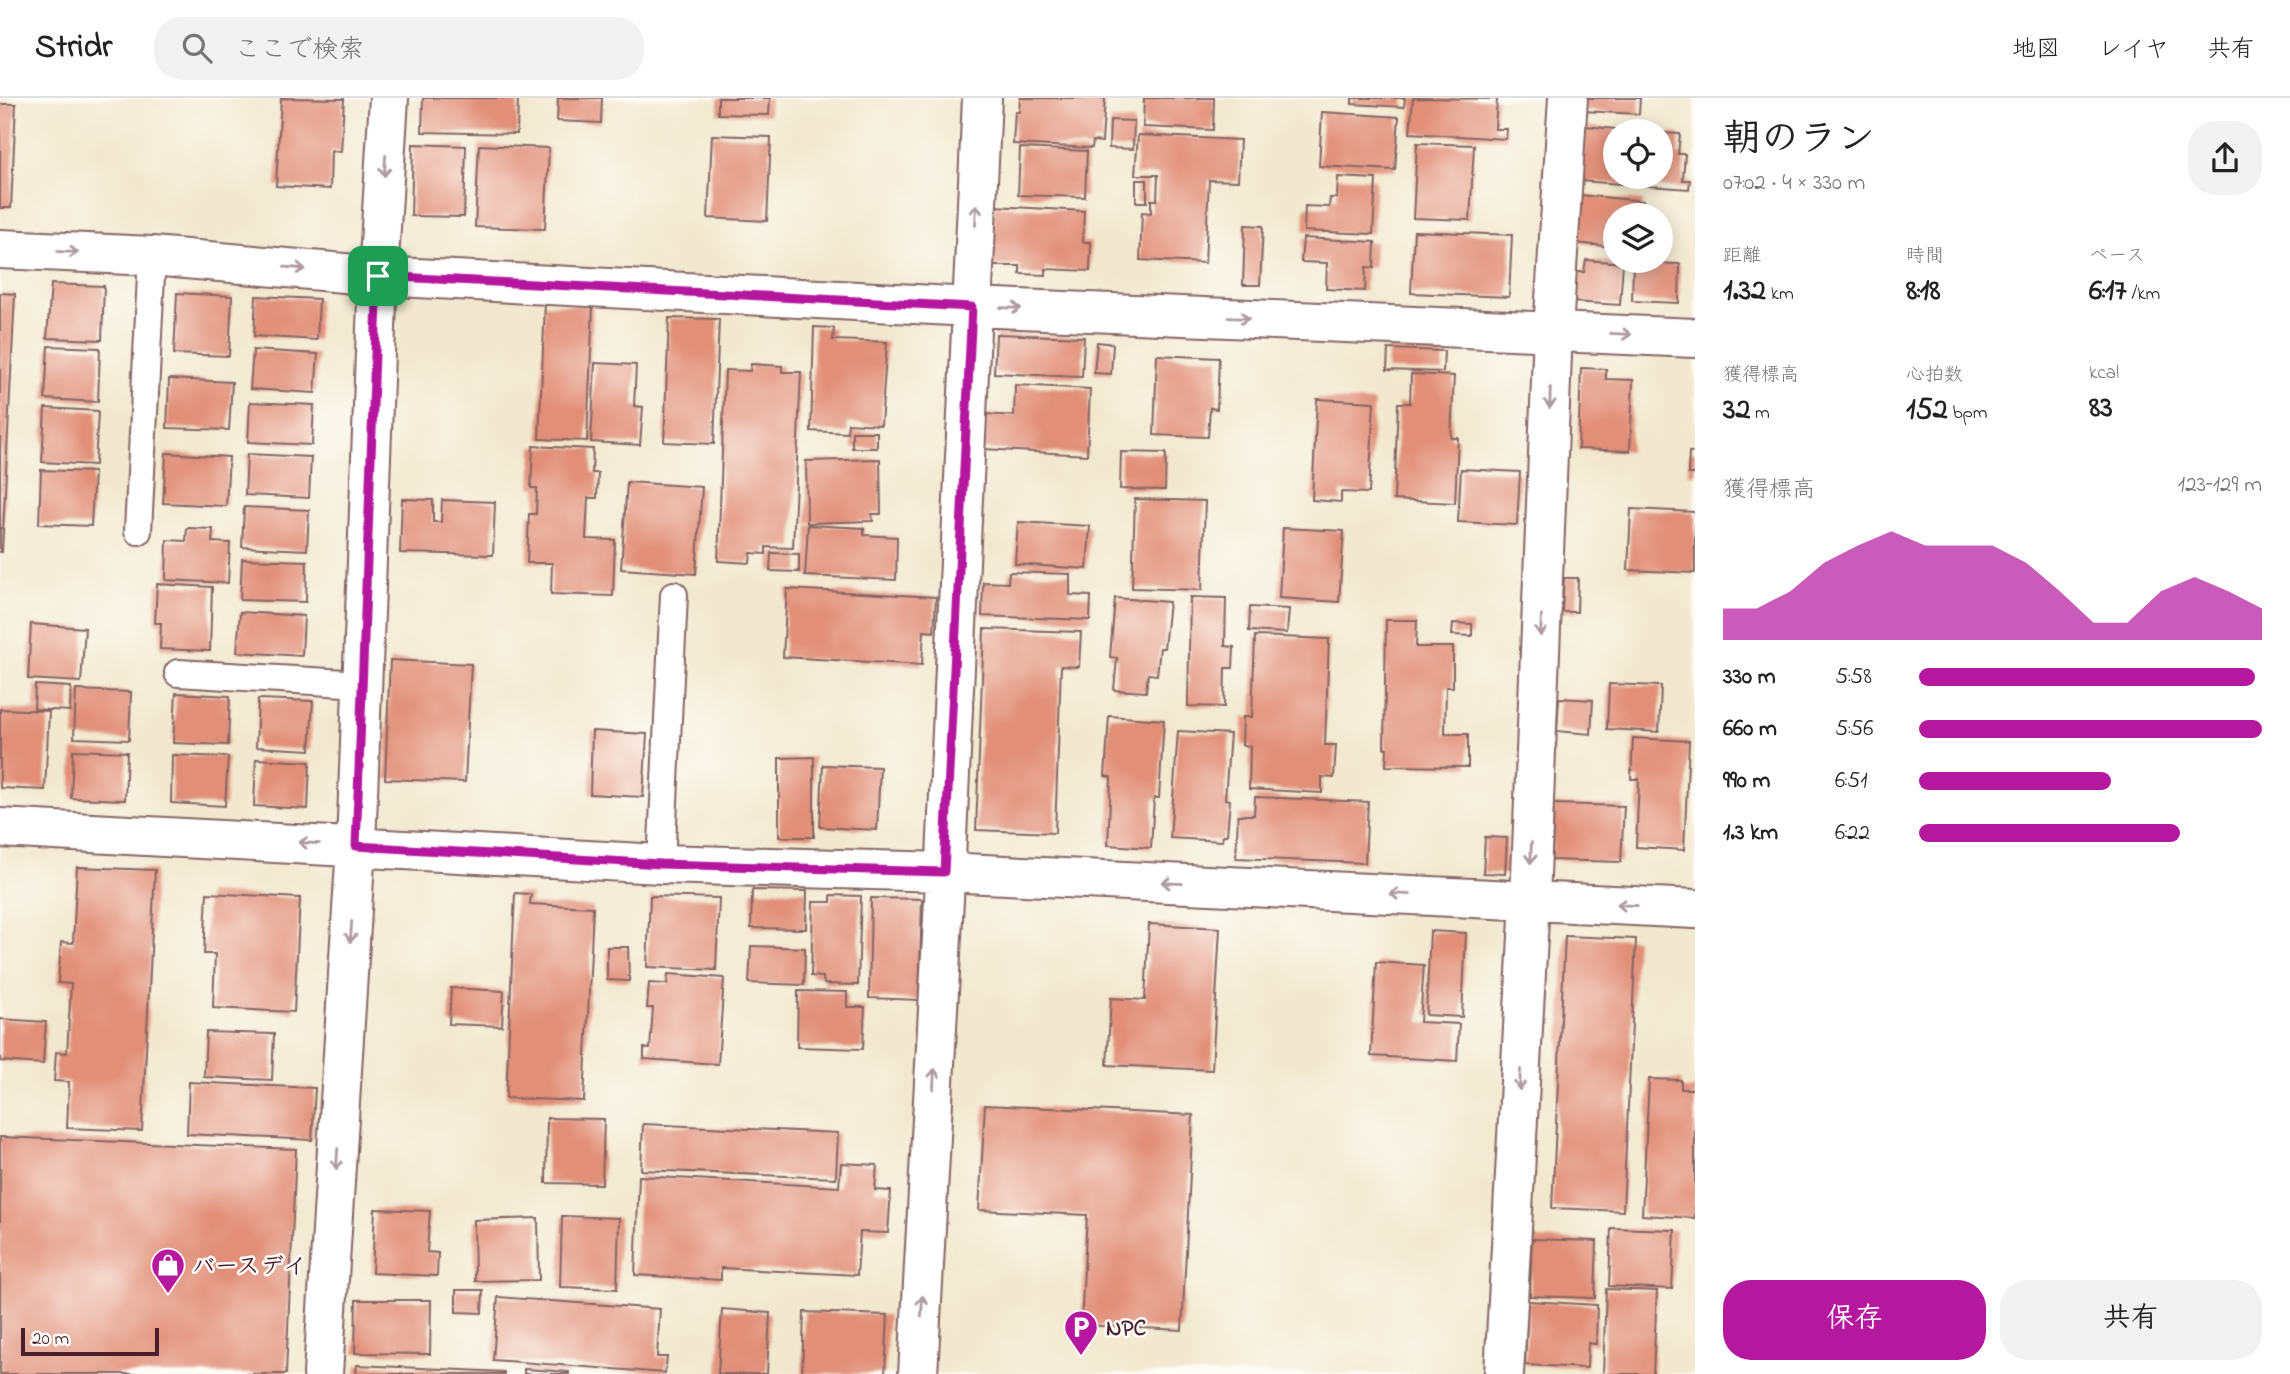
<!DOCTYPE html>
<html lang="ja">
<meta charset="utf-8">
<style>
:root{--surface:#fff;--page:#f2f2f2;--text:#222;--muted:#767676;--line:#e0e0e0;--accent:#b5179e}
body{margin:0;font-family:"Indie Flower","Klee One",sans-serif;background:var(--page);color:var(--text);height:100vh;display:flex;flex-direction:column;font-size:26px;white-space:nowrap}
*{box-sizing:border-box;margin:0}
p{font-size:23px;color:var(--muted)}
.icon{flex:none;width:38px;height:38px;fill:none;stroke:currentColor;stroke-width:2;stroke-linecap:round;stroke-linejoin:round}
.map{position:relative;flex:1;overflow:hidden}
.sheet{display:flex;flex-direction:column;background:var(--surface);width:595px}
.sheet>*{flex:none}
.buttons{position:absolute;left:1603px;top:21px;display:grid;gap:14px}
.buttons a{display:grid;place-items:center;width:70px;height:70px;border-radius:50%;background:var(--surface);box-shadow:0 4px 18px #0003;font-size:35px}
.scale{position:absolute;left:21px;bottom:18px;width:138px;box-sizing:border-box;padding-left:7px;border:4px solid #4a1f2b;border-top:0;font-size:19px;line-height:24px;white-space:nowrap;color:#4a1f2b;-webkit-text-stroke:5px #fdfcf7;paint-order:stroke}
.pin{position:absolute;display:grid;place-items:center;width:60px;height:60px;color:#fff;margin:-30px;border-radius:14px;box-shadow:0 4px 10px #0006}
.round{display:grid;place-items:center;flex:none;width:74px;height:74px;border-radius:28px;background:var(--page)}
.headline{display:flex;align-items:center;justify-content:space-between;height:119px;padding:0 28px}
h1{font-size:38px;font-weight:700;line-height:52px}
.stats{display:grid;grid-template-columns:repeat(3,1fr);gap:10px;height:119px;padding:7px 28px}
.stats div{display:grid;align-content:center}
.stats b{font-size:30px;font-weight:700}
.stats small{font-size:19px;font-weight:400}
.stats p{font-size:19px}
.chart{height:196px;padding:14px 28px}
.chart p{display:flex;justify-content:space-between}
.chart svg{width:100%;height:126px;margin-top:7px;fill:var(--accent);opacity:.7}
.button{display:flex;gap:14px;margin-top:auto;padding:14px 28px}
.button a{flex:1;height:80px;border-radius:28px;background:var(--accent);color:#fff;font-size:28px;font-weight:700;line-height:80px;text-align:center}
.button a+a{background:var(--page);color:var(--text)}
ul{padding:0 28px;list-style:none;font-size:23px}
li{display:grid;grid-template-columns:112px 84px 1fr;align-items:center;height:52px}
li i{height:18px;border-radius:9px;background:var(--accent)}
header{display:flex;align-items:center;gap:42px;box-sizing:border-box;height:98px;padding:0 35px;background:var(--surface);border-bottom:2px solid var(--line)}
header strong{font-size:33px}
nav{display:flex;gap:38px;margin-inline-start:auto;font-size:24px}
.search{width:490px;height:63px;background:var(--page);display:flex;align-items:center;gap:18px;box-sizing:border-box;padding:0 24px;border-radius:28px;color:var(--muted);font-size:26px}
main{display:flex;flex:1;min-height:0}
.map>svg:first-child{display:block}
.building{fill:#e18f78}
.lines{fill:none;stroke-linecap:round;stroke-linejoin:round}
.lane-casing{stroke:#856564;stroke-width:30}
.street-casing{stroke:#856564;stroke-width:42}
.lane{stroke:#fff;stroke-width:26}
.street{stroke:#fff;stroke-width:38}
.oneway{stroke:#ae9aa0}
.route-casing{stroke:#fff;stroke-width:14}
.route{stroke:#b5179e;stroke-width:9}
.labels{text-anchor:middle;stroke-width:5;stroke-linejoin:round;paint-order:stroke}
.poi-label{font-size:23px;font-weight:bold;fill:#4a1f2b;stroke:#fdfcf7;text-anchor:start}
</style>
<header>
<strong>Stridr</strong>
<div class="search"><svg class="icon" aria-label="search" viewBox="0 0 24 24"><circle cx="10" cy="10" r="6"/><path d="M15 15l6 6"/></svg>ここで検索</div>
<nav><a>地図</a><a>レイヤ</a><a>共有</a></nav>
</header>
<main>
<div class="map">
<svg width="1695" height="1276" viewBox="0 0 1695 1276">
<rect width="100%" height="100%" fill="#fdfcf7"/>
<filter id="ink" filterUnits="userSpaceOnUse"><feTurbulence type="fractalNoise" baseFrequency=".0143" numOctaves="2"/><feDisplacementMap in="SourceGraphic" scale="14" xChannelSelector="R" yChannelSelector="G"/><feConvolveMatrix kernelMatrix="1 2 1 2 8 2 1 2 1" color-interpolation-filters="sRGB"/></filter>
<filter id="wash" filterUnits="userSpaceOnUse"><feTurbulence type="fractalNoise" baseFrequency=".00686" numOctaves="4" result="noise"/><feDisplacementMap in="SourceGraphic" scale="28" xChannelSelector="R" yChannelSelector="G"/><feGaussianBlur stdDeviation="1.57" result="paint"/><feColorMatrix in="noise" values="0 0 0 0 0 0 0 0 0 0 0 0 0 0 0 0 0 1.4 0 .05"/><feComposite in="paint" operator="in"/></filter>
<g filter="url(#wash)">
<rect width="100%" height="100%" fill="#f2e8cf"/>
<g id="blocks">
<path class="building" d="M 281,0 L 344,1 L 341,54 L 331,53 L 330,91 L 276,88 Z
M 423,0 L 518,0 L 517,36 L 422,34 Z
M 558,0 L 602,0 L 601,25 L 557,23 Z
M 718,0 L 770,0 L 769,17 L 718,16 Z
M 1020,0 L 1105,0 L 1102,44 L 1093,43 L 1092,50 L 1013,46 L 1015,14 L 1019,14 Z
M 1144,0 L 1214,0 L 1213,32 L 1143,29 Z
M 1352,0 L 1405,0 L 1404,9 L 1352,6 Z
M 1413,0 L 1497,1 L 1495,31 L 1507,31 L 1506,41 L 1410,35 Z
M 1584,0 L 1640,0 L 1639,16 L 1583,13 Z
M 0,6 L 16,6 L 11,110 L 0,110 Z
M 1322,14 L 1399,19 L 1395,72 L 1319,68 Z
M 1110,22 L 1134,23 L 1133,51 L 1109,50 Z
M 1585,28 L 1615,31 L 1615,79 L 1661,79 L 1661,35 L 1680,36 L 1678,56 L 1685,56 L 1683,82 L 1690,82 L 1689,91 L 1580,83 Z
M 712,37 L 771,39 L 767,123 L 708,120 Z
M 1138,37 L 1240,42 L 1238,83 L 1209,82 L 1205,165 L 1140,162 L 1142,114 L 1151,115 L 1151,102 L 1157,102 L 1158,77 L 1135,77 Z
M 1417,45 L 1474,47 L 1470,122 L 1413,120 Z
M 413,46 L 466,48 L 464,119 L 411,118 Z
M 479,47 L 549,50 L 545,131 L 475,129 Z
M 1020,50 L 1087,53 L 1085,99 L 1018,97 Z
M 1338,79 L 1376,81 L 1373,136 L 1304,133 L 1305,108 L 1329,109 L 1330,100 L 1337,100 Z
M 1136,82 L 1147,82 L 1147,104 L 1136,104 Z
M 1580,97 L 1643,103 L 1642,117 L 1615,117 L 1615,149 L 1575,145 Z
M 994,108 L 1084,113 L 1083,144 L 1091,144 L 1090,173 L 1046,171 L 1046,177 L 1020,176 L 1020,168 L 992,168 Z
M 1245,127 L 1263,128 L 1260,187 L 1243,187 Z
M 1414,133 L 1512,137 L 1509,199 L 1411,195 Z
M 1303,140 L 1375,144 L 1374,170 L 1366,169 L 1365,193 L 1326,191 L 1327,165 L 1301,164 Z
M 1586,162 L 1623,165 L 1620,207 L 1573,204 L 1575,174 L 1584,174 Z
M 1633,165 L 1680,166 L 1679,205 L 1632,203 Z
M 51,186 L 104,188 L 102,242 L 47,240 Z
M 0,195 L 15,196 L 2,454 L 0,454 Z
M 177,195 L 232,198 L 229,258 L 174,256 Z
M 256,198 L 319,201 L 317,242 L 254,238 Z
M 545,206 L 593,208 L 587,343 L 539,341 Z
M 669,220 L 719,221 L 714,346 L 664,344 Z
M 814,229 L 834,230 L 833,242 L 887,244 L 881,327 L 848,325 L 847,335 L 811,333 Z
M 996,236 L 1084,239 L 1082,279 L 994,275 Z
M 1097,244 L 1113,246 L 1111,276 L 1094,275 Z
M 48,248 L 100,250 L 98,304 L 45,301 Z
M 1388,251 L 1444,253 L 1443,274 L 1387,272 Z
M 253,252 L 318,256 L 315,295 L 250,291 Z
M 1157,257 L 1219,260 L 1217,311 L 1210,310 L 1208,339 L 1154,337 Z
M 595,265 L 636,267 L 634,308 L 643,309 L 640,347 L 591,344 Z
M 751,266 L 782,268 L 782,274 L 801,274 L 793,450 L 766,449 L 766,456 L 751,455 L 750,465 L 718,463 L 725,272 L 750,273 Z
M 1581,270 L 1606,271 L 1606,281 L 1633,282 L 1630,353 L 1578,351 Z
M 1411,276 L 1454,278 L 1451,340 L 1458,340 L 1455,405 L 1394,402 L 1398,305 L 1410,305 Z
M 169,281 L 232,284 L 229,332 L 167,330 Z
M 1015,287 L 1090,291 L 1087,357 L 983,351 L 985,316 L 1014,318 Z
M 1317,301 L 1374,304 L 1369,395 L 1341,394 L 1341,404 L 1312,402 Z
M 250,304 L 314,307 L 312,347 L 248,344 Z
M 45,310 L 98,313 L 95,367 L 42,364 Z
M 852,334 L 877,334 L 877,350 L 852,350 Z
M 533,348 L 593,351 L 592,375 L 598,375 L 597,400 L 588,400 L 586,441 L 615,442 L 613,498 L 551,496 L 552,465 L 527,465 L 529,416 L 536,416 L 537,390 L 531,390 Z
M 1121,354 L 1166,355 L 1165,392 L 1120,391 Z
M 1689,354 L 1695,354 L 1695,376 L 1688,376 Z
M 166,355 L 229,359 L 226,408 L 163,405 Z
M 247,356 L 311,359 L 309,400 L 245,397 Z
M 880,361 L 881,416 L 872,416 L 873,423 L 807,425 L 806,363 Z
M 1461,371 L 1520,374 L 1517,427 L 1458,424 Z
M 41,372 L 94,374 L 91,428 L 39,426 Z
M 627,384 L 702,389 L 696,476 L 621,471 Z
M 402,401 L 433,402 L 433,424 L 441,424 L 442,402 L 495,404 L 493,457 L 400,455 Z
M 1135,401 L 1205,403 L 1202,492 L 1132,490 Z
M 244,409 L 309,412 L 307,452 L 242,449 Z
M 1631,411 L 1695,414 L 1695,475 L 1628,472 Z
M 1018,424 L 1090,428 L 1087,471 L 1015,466 Z
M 808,427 L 864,430 L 864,437 L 897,439 L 896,482 L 805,478 Z
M 187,430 L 213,431 L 212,444 L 230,445 L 228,485 L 166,482 L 167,442 L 186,443 Z
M 1283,430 L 1344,433 L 1339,504 L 1279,500 Z
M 771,455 L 799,456 L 799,474 L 770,473 Z
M 242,461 L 307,463 L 306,504 L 240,502 Z
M 1009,474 L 1070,476 L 1070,497 L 1091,498 L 1090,522 L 982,518 L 983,484 L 1008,485 Z
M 1564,480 L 1578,480 L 1577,514 L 1562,514 Z
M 157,486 L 212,489 L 210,553 L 160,551 L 161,525 L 155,525 Z
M 787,491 L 936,499 L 934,534 L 924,533 L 922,567 L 783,559 Z
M 1190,499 L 1226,500 L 1225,548 L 1234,549 L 1233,570 L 1225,570 L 1224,609 L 1188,608 Z
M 1115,500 L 1169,504 L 1164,550 L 1160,550 L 1157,577 L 1148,576 L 1146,594 L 1114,592 L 1117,560 L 1110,559 Z
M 1250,509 L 1289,511 L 1287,535 L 1249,533 Z
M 240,514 L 304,518 L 302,558 L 237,554 Z
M 1386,522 L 1417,522 L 1416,549 L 1453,549 L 1453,589 L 1446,589 L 1445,636 L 1468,636 L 1468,669 L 1386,668 L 1387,650 L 1384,650 Z
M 1453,525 L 1472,526 L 1472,538 L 1452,537 Z
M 31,526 L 85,530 L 81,584 L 28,581 Z
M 984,531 L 1081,534 L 1079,569 L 1061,568 L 1055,735 L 976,732 Z
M 1255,538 L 1329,541 L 1325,647 L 1336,647 L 1334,680 L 1322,679 L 1322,695 L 1249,691 L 1250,648 L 1242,647 L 1243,619 L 1252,619 Z
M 390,562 L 471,566 L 465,684 L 385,681 Z
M 1609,586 L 1661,588 L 1659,634 L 1607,631 Z
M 35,587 L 71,589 L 70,613 L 34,611 Z
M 76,592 L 131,594 L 129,642 L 74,640 Z
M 176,595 L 230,598 L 228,647 L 173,645 Z
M 1559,600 L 1593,602 L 1591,636 L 1557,633 Z
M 258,601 L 313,603 L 310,652 L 256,649 Z
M 0,611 L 49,613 L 45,692 L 0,690 Z
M 1109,618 L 1164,622 L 1159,700 L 1154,700 L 1151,750 L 1108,747 L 1111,679 L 1105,678 Z
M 592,633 L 647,636 L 643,699 L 590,696 Z
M 1178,633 L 1230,636 L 1225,701 L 1230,702 L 1227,737 L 1223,737 L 1222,743 L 1170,740 Z
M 1633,640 L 1689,643 L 1684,752 L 1636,749 L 1639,681 L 1631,681 Z
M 73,652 L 127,654 L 125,702 L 71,700 Z
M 172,657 L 228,659 L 225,708 L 171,705 Z
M 814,659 L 814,739 L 779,739 L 779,660 Z
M 256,661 L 310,664 L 308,711 L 254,708 Z
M 823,667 L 880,669 L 877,732 L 820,729 Z
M 1255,699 L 1368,704 L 1365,765 L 1236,760 L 1238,717 L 1254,717 Z
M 1554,706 L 1624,708 L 1621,764 L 1552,762 Z
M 1485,739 L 1507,740 L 1505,776 L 1483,775 Z
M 77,769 L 155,772 L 142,1033 L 67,1030 L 69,984 L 54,983 L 56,954 L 67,955 L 71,886 L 58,885 L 61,844 L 73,845 Z
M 752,792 L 807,793 L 806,831 L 751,830 Z
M 207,795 L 300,800 L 294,914 L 213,910 L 215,856 L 204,856 Z
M 515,795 L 531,796 L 530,806 L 593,809 L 584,1003 L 506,1000 Z
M 831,797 L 861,798 L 858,887 L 824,886 L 823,879 L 811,878 L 813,804 L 831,804 Z
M 650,798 L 719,800 L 716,872 L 647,869 Z
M 871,800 L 922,801 L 919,902 L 869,900 Z
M 1149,826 L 1220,830 L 1212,972 L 1107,967 L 1111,900 L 1145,902 Z
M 1430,833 L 1466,835 L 1462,919 L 1426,917 Z
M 1565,838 L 1636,841 L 1623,1113 L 1552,1110 Z
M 751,848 L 805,850 L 804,887 L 749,885 Z
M 607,849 L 628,849 L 629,883 L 607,882 Z
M 1376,864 L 1424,867 L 1420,924 L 1459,926 L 1457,963 L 1371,958 Z
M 668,876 L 724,880 L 718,966 L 644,961 L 644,950 L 650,951 L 653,910 L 647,910 L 649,885 L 667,886 Z
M 451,890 L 504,893 L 502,928 L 449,926 Z
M 798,893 L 847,894 L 847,909 L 865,909 L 863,951 L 797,949 Z
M 0,921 L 46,924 L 43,966 L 0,963 Z
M 206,934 L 274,936 L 272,982 L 204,979 Z
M 1649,981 L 1681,982 L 1681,991 L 1695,991 L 1695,1120 L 1642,1117 Z
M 189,984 L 315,990 L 312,1042 L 187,1036 Z
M 985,1007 L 1193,1017 L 1182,1232 L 1081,1227 L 1087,1117 L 979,1112 Z
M 547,1020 L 604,1021 L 602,1086 L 546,1085 Z
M 643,1026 L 838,1035 L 836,1080 L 641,1072 Z
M 0,1039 L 296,1051 L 286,1276 L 0,1276 Z
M 841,1065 L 877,1067 L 875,1092 L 891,1093 L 888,1135 L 860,1134 L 857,1177 L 721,1170 L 721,1182 L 635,1177 L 639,1078 L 839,1089 Z
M 375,1111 L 430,1113 L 427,1154 L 438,1155 L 437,1178 L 372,1175 Z
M 562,1118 L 619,1120 L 617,1191 L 560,1189 Z
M 538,1120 L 539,1182 L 475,1183 L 474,1122 Z
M 1611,1130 L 1675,1132 L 1672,1191 L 1609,1188 Z
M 1532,1141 L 1597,1143 L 1595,1200 L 1530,1198 Z
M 1606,1191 L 1657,1193 L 1653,1276 L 1603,1276 Z
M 456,1192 L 483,1192 L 482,1215 L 456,1214 Z
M 498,1199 L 660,1211 L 657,1259 L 667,1259 L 665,1275 L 493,1262 Z
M 356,1202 L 431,1202 L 430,1256 L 355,1255 Z
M 1528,1203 L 1597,1207 L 1596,1246 L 1588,1245 L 1587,1270 L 1525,1267 Z
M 722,1211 L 770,1215 L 767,1276 L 718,1276 Z
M 804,1214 L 888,1217 L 885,1276 L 802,1276 Z
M 357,1267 L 504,1274 L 504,1276 L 356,1276 Z
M 524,1271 L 569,1274 L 569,1276 L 524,1276 Z"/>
</g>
</g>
<g filter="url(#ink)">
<use href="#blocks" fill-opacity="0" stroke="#856564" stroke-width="2"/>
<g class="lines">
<g class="lane-casing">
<path id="lane" d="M 138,433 L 152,158
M 178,575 L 362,586
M 661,766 L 674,497"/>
</g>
<g class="street-casing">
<path id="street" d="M 0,151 L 152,158 L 378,178 L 972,209 L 1695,240
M 0,730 L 661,766 L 944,774 L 1695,811
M 323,1276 L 356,748 L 378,178 L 389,0
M 918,1276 L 944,802 L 982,0
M 1504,1276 L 1530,802 L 1553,232 L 1568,0"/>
</g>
<use href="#lane" class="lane"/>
<use href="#street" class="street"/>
</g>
<defs><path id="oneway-shaft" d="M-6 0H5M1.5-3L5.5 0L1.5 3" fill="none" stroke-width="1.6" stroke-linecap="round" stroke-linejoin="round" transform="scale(1.75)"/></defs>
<g class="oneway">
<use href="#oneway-shaft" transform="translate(385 68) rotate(93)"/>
<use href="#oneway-shaft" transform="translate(976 117) rotate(-87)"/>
<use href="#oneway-shaft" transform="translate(68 154) rotate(2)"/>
<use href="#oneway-shaft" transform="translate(295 170) rotate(5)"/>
<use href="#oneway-shaft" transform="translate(1011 210) rotate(2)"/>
<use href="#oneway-shaft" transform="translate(1239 220) rotate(2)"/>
<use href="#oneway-shaft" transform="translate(1621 236) rotate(3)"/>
<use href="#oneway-shaft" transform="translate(1550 300) rotate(92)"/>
<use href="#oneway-shaft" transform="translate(1541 528) rotate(92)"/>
<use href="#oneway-shaft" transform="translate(309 745) rotate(-177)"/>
<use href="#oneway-shaft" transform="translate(1531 755) rotate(92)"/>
<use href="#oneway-shaft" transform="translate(1172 785) rotate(-177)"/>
<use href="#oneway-shaft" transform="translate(1400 796) rotate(-177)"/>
<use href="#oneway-shaft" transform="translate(1627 807) rotate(-177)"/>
<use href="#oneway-shaft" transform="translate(351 834) rotate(94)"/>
<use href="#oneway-shaft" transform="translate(934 981) rotate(-87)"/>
<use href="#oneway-shaft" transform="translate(1520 982) rotate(93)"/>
<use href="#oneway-shaft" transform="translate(337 1061) rotate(94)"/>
<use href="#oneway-shaft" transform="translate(922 1208) rotate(-87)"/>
</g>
</g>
<g class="lines" filter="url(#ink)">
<g class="route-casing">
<path id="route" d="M 378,178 L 972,209 L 944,774 L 661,766 L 356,748 Z"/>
</g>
<use href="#route" class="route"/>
</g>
<defs>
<g id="shop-pin" transform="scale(1.75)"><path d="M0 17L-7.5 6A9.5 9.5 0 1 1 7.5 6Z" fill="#b5179e" stroke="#fdfcf7"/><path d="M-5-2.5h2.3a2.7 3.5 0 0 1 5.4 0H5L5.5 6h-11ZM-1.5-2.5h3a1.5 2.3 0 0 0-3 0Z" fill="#fff"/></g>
<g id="parking-pin" transform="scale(1.75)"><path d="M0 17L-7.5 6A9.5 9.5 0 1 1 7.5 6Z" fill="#b5179e" stroke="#fdfcf7"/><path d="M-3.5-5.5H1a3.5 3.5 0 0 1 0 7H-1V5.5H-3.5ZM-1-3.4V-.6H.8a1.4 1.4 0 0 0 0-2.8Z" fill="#fff"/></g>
</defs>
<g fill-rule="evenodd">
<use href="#shop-pin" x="168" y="1167"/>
<use href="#parking-pin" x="1081" y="1229"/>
</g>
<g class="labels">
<g class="poi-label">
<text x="192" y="1175">バースデイ</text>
<text x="1106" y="1237">NPC</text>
</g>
</g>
</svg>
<div class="buttons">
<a><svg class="icon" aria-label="locate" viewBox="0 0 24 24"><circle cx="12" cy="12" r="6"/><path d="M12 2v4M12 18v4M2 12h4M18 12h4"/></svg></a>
<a><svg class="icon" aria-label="layers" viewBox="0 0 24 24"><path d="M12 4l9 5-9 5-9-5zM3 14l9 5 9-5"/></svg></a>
</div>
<div class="scale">20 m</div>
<div class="pin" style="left:378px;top:178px;background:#1e9e55"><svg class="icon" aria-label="arrive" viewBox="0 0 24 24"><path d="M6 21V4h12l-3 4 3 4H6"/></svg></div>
</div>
<section class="sheet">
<div class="headline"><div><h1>朝のラン</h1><p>07:02 · 4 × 330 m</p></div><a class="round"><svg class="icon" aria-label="share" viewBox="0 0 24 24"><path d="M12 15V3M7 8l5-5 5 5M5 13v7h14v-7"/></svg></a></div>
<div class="stats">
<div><p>距離</p><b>1.32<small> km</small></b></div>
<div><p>時間</p><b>8:18</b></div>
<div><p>ペース</p><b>6:17<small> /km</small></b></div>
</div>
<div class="stats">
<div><p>獲得標高</p><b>32<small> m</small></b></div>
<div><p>心拍数</p><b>152<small> bpm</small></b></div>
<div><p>kcal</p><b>83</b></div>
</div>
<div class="chart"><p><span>獲得標高</span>123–129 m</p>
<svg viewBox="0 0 160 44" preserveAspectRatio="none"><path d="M0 44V33L10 33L20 27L30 17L40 11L50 6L60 11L70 11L80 11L90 17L100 27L110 38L120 38L130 27L140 22L150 27L160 33V44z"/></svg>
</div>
<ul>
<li><b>330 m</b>5:58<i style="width:98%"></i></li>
<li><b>660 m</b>5:56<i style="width:100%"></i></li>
<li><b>990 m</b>6:51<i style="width:56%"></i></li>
<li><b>1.3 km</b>6:22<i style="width:76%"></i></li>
</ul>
<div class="button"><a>保存</a><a>共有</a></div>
</section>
</main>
